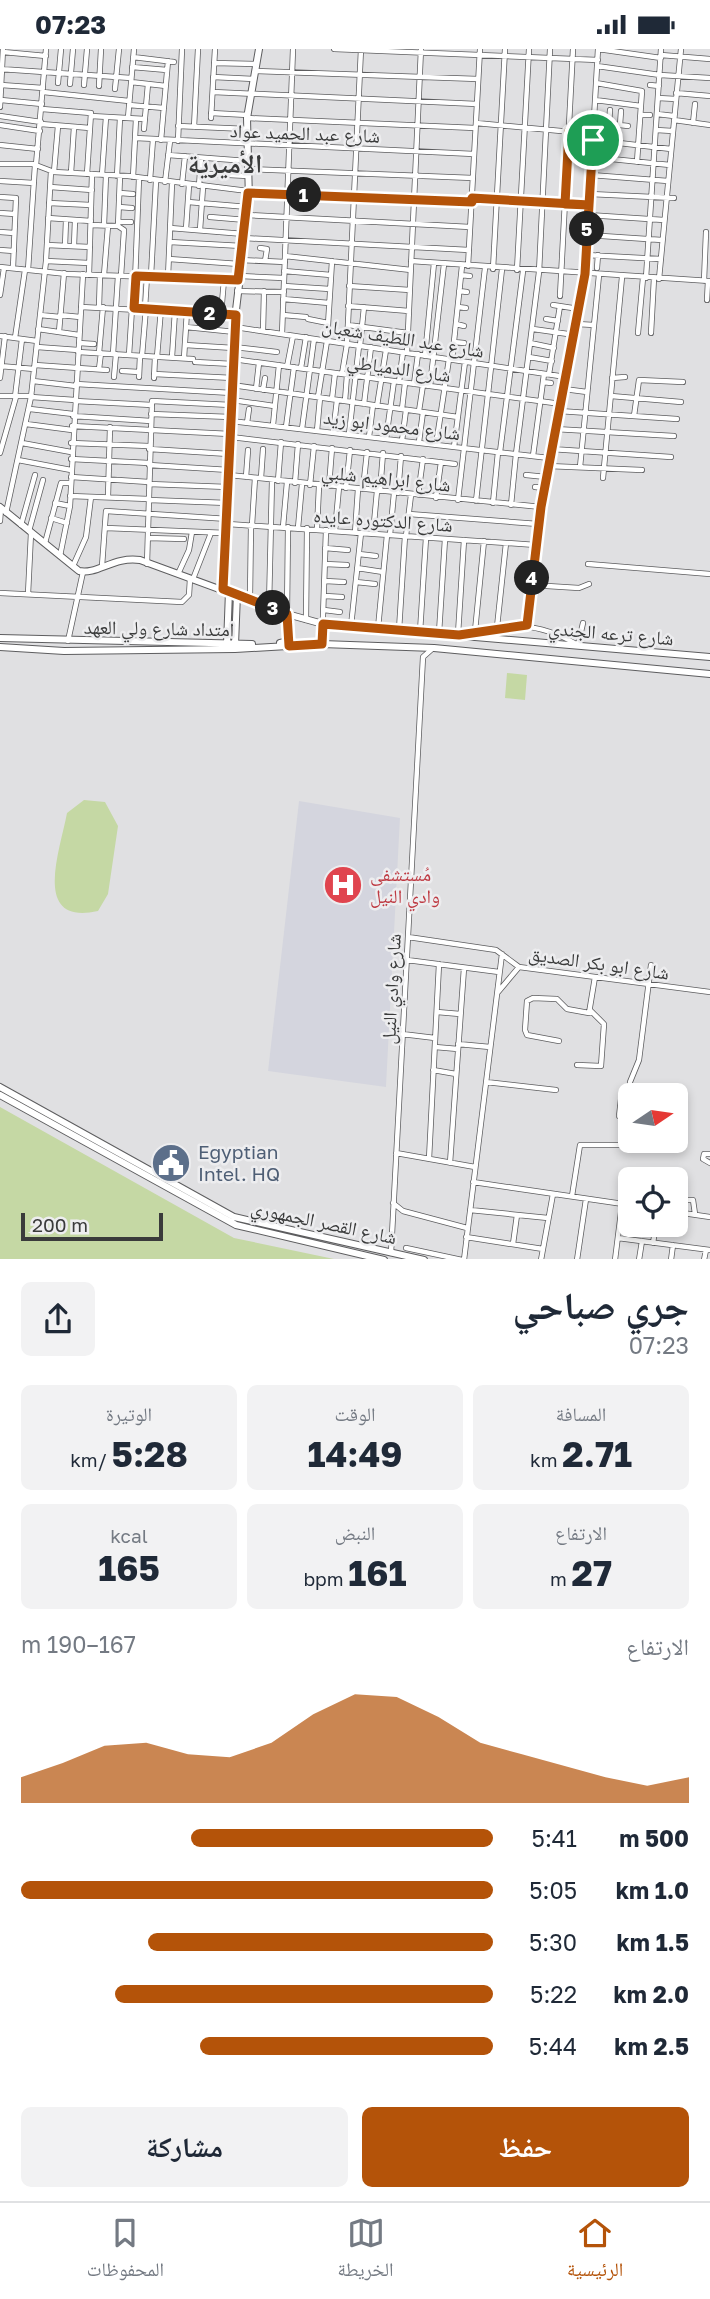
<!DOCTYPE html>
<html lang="ar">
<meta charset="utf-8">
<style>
:root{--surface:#fff;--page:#f2f2f3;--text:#1f2937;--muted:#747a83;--line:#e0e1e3;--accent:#b45309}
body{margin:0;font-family:"Golos Text","Noto Naskh Arabic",sans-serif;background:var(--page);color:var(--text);direction:rtl;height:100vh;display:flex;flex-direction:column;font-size:26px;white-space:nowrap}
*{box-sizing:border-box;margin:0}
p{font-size:23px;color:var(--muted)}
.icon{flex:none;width:38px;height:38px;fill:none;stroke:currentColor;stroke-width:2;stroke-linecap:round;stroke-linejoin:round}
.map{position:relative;height:1210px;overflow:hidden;direction:ltr}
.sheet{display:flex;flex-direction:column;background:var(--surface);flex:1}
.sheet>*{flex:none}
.needle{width:46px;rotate:77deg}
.tools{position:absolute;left:618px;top:1034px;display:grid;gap:14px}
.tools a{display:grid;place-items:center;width:70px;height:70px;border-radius:10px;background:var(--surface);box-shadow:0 4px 10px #0003;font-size:35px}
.scale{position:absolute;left:21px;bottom:18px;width:142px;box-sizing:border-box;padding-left:7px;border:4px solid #3a3b3b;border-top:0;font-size:19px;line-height:24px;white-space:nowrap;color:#3a3b3b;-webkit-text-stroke:5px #ededef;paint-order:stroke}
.pin{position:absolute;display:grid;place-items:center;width:60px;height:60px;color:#fff;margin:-30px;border:4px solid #fff;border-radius:50%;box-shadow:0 2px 7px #0007}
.km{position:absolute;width:35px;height:35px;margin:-18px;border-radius:50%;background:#222;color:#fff;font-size:19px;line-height:35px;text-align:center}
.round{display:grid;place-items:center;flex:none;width:74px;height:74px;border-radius:10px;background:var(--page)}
.head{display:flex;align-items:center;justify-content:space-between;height:119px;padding:0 21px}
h1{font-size:38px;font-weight:700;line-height:52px}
.metrics{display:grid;grid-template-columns:repeat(3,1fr);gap:10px;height:119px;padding:7px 21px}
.metrics div{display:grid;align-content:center;border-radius:10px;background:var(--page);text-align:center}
.metrics b{font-size:35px;font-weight:700}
.metrics small{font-size:19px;font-weight:400}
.metrics p{font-size:19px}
.chart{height:196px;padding:14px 21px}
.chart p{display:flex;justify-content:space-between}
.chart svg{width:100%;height:126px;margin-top:7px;fill:var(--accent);opacity:.7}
.primary-button{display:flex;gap:14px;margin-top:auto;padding:14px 21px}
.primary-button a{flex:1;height:80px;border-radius:10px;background:var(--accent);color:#fff;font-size:28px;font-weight:700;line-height:80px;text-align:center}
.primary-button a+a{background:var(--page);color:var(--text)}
ul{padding:0 21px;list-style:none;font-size:23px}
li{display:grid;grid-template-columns:112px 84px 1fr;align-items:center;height:52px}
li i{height:18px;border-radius:9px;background:var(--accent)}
.status{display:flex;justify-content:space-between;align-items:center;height:49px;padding:0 35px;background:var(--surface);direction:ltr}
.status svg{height:19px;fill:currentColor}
.tabs{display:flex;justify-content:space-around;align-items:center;height:98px;border-top:2px solid var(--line);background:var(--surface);font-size:19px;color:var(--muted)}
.tabs a{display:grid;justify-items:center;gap:4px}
.tabs .selected{color:var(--accent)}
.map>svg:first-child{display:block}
.built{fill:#d4d5de}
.green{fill:#c5d8a4}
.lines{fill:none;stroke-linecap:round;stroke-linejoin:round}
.street-casing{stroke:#5d5d5f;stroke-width:6}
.secondary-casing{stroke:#5d5d5f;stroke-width:8}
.street{stroke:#fff;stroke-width:4.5}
.secondary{stroke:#fff;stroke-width:6}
.route-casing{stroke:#fff;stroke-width:14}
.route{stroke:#b45309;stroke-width:9}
.labels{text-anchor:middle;stroke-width:5;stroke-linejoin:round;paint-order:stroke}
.street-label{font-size:19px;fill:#3a3b3b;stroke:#ededef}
.health-label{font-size:19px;fill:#be3a42;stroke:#ededef;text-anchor:start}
.service-label{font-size:19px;fill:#4e5e75;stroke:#ededef;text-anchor:start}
.district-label{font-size:26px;font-weight:bold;fill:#3a3b3b;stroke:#ededef}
</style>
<div class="status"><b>07:23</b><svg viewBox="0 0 49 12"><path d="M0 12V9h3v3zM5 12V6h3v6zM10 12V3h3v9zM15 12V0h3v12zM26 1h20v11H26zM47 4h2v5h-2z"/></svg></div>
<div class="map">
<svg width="710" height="1211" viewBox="0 0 710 1211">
<rect width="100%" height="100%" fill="#e0e0e2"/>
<path class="built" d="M 299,752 L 400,769 L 386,1038 L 268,1022 Z"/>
<path class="green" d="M 507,624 L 527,626 L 525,651 L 505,649 Z
M 84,751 L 105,753 L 118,777 L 108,845 L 98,862 C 31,877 60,802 67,764 Z
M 0,1058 L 234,1189 L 334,1210 L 0,1210 Z"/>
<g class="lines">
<g class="street-casing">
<path id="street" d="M 334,0 L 598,11
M 598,0 L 661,9
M 3,3 L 46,7
M 661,6 L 710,10
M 133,8 L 174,13
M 214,14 L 256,15
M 597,17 L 660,26 L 710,29
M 132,18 L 167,21
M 0,20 L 131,29
M 256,22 L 478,30
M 213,28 L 254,30
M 131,33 L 166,37
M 58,34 L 61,0
M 596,34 L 642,42 L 637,113
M 70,35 L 73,0
M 1,36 L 43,39
M 84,36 L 87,0
M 650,36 L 659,37
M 99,37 L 101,0
M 115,40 L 119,0
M 43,43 L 129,52
M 213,43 L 477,55
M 676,44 L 710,47
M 658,49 L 676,50
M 1,51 L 42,55
M 595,51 L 641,57
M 129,56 L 164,59
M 0,58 L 3,0
M 42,60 L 91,64 L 87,125
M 211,64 L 248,66
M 657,65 L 674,67
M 641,66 L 650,66
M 0,67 L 41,73
M 91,67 L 145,70
M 128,69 L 134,0
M 211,69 L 215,0
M 247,69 L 475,79
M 674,71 L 710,76
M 594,73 L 628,77
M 476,74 L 593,85
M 693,74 L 695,55
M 41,75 L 90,79
M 609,75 L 610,61
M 0,76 L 40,82
M 620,76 L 621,62
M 178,77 L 247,80
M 194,78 L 198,0
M 144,80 L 148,35
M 656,81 L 673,82
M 135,89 L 474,105
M 161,91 L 168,12
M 593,91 L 671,100
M 178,92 L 182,0
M 0,96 L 38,100
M 168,106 L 247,112
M 592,108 L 670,116
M 611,110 L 614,75
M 0,115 L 33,115 L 54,123 L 128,127 L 248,142
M 36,116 L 46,0
M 247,120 L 473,129
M 54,123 L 58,77
M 71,124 L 74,78
M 210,125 L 248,127
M 102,126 L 106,68
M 591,126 L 668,132
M 117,127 L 120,69
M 133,128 L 136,70
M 150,131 L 153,90
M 0,132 L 34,134
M 165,133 L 170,92
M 182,135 L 185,107
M 199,137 L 201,109
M 50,138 L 92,141
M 120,144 L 133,145
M 249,144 L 472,153
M 590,145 L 674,149
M 0,148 L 16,149 L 13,219
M 472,149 L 589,156
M 188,153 L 248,158
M 49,154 L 91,156
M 119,158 L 132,159
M 0,164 L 15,165
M 247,166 L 470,178
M 588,166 L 664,171
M 210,168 L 246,171
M 48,169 L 91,172
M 118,173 L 131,173
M 91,176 L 118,177
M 104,176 L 106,126
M 118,177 L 124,181 L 121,227
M 118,177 L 120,127
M 170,179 L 244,185
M 186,180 L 189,136
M 200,181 L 203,138
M 0,183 L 14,184
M 587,186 L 662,191
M 244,189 L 469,201
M 170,193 L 242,197
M 47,196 L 90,198
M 65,197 L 66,171
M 74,197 L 75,171
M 260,199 L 267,200 L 265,212
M 0,201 L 14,202
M 586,206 L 661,210
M 285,207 L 411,221
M 169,210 L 239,215
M 240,211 L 285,213
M 46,212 L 89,214
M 411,212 L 710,232
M 468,217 L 480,0
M 0,218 L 67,225 L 238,231
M 597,219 L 598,206
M 493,220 L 505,0
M 28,221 L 35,116
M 517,221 L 529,0
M 284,222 L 331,226
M 89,226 L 92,125
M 104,226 L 108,177
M 461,226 L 470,227
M 151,227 L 156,132
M 240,227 L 284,229
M 168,228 L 172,134
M 646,229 L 661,0
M 659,230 L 681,0
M 704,232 L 706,183
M 284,237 L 330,240
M 349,237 L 410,241
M 237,242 L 284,243
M 459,242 L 467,243
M 0,246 L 4,219
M 560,247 L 573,0
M 283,250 L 329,254
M 707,251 L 708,232
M 553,256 L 579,260
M 348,257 L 409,262
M 81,258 L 236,266
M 99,258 L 100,226
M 458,258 L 466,259
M 134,259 L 139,129
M 145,259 L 147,227
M 221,265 L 224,231
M 40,266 L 60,268
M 60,266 L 80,268
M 283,266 L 306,268
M 308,270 L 328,274
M 546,270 L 558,272
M 456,275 L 464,277
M 577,275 L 594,276
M 348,276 L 408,284
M 186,278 L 235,283
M 235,278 L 566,328
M 38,280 L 79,286
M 533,280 L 575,286
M 263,282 L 264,242
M 59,283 L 64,224
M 638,284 L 643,229
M 651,284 L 654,229
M 282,285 L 293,0
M 0,287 L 37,292
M 15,289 L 25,221
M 454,293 L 464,294
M 79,294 L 94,295
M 530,294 L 554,299
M 185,296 L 234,299
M 360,297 L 364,258
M 37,298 L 78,301
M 234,298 L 277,303
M 78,303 L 193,310
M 99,304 L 103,258
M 407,304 L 421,0
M 113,305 L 118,227
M 129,306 L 132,259
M 142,307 L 146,259
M 425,307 L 434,214
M 157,308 L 161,260
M 172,308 L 175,262
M 529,308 L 552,312
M 184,309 L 187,262
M 233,310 L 561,355
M 452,311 L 462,217
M 195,313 L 233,315
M 35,316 L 107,321
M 0,317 L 34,320
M 287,318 L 293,287
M 301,319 L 306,288
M 99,320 L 101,304
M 122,322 L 139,323
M 154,325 L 233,329
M 342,325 L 347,295 L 361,0
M 549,325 L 560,257
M 114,328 L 116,305
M 139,328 L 140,307
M 0,329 L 5,287
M 154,329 L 155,308
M 612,329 L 625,328
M 33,332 L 76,337
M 399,333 L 403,303
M 543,333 L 551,334
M 76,335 L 232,344
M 414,335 L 418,305
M 232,336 L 458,368
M 430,337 L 444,215
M 256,340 L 259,314
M 564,340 L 587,343
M 263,341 L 265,329
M 0,347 L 32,347
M 611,347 L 681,353
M 15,348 L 22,290
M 31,348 L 75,351
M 318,348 L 327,292 L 332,212
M 332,350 L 335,324
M 232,351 L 274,357
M 75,352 L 152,356
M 345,352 L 347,326
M 364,355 L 371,298
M 377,357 L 386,301
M 30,360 L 73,365
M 402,360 L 405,334
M 419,362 L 423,336
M 559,362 L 677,370
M 151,365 L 231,368
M 73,367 L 151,372
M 634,367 L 639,331 L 683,333
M 231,372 L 549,409
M 247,374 L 249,360
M 26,375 L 72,381
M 273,376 L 279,316
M 72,377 L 230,385
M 286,378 L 294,318
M 302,380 L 314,290
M 555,380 L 674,387
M 317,382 L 320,349
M 333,384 L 337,351
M 349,385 L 359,297
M 231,388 L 455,415
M 369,388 L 373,356
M 386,390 L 394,332
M 402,392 L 406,361
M 419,393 L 423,363
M 22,394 L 71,403
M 71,394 L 149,397
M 436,396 L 449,310
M 454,398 L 465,313
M 149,400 L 229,405
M 551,400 L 671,408
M 500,403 L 523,222
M 0,404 L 16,348
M 516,405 L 539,223 L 550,0
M 533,407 L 544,325
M 71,410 L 149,414
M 18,411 L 71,421
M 149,416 L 229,421
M 548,417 L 642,421
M 580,418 L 599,226
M 229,426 L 541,458
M 526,426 L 546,428
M 71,428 L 149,433
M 246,428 L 248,401
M 261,429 L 263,400
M 603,429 L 622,228
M 278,432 L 281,393
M 295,434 L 298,395
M 149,435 L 228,438
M 310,436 L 314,397
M 329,437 L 332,399
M 535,438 L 544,439
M 346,439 L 350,401
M 363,440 L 367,403
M 380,442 L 383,404
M 398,444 L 401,407
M 418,446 L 423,410
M 70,447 L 149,450
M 108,448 L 110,378
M 436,449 L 441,413
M 149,451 L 228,454
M 458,451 L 485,219
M 476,452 L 502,220
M 55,454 L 70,457
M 493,454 L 498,403
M 511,456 L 516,405
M 6,464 L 31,348 L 46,212 L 51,122
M 409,465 L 538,475
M 51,469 L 67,474
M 0,472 L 1,459
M 228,475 L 536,496
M 21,476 L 35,426
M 252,476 L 255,429
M 283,478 L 287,433
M 106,479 L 227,484
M 298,479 L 302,435
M 317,480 L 319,437
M 29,482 L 43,431
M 335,482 L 339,438
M 355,484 L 358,440
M 373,485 L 377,442
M 390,486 L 394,444
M 406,487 L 411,446
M 148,489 L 184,490
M 45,494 L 61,434 L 71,434
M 325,499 L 348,501
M 359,505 L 376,507
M 60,507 L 70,457 L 83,225
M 147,515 L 152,352 L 231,356
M 325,515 L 347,516
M 588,515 L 710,525
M 73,517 L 86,488 L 91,448
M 102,517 L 106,462 L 228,470
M 357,519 L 383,523
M 178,525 L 189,501 L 192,483
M 193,530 L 211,484
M 325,532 L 344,533
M 356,533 L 375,535
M 531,536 L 579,539 L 589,535
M 0,544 L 182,553 L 189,546 L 190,530
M 28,545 L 31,484
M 325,547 L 342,548
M 250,549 L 251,476
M 269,557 L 272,431
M 324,561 L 340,563
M 287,565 L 288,478
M 306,571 L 307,479
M 527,576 L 541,458 L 585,225 L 598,0
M 351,577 L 361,484
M 497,578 L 506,494
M 378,579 L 387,486
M 399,581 L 405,487
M 475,582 L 484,492
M 420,583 L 426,489
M 439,584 L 445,490
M 458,585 L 464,491
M 462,585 C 510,575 535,571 578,596
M 68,592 L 83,523
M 322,595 L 326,481
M 578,596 L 583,574
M 408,888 L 496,901 L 519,918 L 710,943
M 407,911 L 499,923
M 498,943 L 519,918
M 437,963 L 460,965
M 402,985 L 435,989
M 559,992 L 527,986 L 525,981 L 527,952 L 533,949 L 557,950 L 567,960 L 589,964 L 595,928
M 458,995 L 490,998
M 435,998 L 458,1000
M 577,1016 L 601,1017 L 604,975 L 591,962
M 433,1021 L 456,1025
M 486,1033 L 556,1041
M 630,1033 L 639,1011 L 651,916
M 619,1067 L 621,1050 L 630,1048
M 628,1095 L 630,1083
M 396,1104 L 475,1118
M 710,1105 L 704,1105 L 703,1110 L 710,1114
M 429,1110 L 439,915
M 450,1114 L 464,919
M 473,1133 L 630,1156
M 572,1147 L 580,1096 L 646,1096 L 650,1092
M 393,1154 L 403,1162 L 467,1179
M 470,1161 L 548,1169
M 676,1163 L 710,1168
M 678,1163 L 681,1151 L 693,1151 L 695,1165
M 466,1188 L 543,1200
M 618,1189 L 710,1201
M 653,1194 L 656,1176
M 513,1195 L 517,1166
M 406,1199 L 462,1211
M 391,1204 L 423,608 L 432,600
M 464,1211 L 502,905
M 541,1211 L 553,1145
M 577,1211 L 586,1150
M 615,1211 L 622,1155
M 639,1211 L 642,1192
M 671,1211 L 673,1196
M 704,1211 L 706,1201"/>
</g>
<g class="secondary-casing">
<path id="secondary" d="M 0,458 L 79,522 C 97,526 114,507 140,511 L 287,565 L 323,575 L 710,608
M 223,540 L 236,261 L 249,152 L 247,69 L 259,0
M 0,589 L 252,595
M 280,594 L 289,592 L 287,565
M 227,596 L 229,542
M 235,596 L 237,545
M 0,598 L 64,602 L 235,600 L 322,595 L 434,599 L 710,625
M 0,1038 L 234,1168 L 424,1211
M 0,1046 L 236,1176 L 384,1211"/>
</g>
<use href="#street" class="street"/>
<use href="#secondary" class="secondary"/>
</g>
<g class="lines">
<g class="route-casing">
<path id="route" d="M 593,91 L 589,156 C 550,154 511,151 472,149 L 472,153 L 248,144 L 238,231 L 136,227 L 134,259 L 236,266 L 223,540 L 287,565 L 289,597 L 322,595 L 323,575 L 459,586 L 527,576 L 541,458 L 585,225 L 589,156 L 565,155 L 569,82 L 593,85 L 593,91"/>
</g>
<use href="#route" class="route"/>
</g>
<defs>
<g id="hospital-disc" transform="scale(2.0125)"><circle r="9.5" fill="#e0444e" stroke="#ededef"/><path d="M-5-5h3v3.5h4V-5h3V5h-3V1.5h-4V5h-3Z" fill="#fff"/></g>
<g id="civic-disc" transform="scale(2.0125)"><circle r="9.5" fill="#5c6f8a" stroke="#ededef"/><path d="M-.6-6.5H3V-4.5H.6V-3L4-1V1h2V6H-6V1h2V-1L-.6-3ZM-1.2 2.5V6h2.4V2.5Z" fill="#fff"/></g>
</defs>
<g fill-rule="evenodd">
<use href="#hospital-disc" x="343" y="836"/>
<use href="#civic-disc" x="171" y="1114"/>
</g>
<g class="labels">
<g class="street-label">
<text transform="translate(305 84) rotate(2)" y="7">شارع عبد الحميد عواد</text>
<text transform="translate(403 289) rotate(9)" y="7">شارع عبد اللطيف شعبان</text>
<text transform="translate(399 319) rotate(8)" y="7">شارع الدمياطي</text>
<text transform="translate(392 376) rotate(7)" y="7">شارع محمود ابو زيد</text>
<text transform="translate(386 429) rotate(6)" y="7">شارع ابراهيم شلبي</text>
<text transform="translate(383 471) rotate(4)" y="7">شارع الدكتوره عايده</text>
<text transform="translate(159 579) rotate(1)" y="7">امتداد شارع ولي العهد</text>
<text transform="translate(611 584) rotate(5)" y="7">شارع ترعه الجندي</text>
<text transform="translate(599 914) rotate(8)" y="7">شارع ابو بكر الصديق</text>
<text transform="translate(391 940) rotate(-87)" y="7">شارع وادي النيل</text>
<text transform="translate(324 1173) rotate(12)" y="7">شارع القصر الجمهوري</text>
</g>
<g class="health-label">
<text x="370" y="832">مُستشفى<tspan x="370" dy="22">وادي النيل</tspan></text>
</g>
<g class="service-label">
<text x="198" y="1110">Egyptian<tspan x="198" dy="22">Intel. HQ</tspan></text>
</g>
<g class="district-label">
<text x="225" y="124">الأميرية</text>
</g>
</g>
</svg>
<div class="tools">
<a><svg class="needle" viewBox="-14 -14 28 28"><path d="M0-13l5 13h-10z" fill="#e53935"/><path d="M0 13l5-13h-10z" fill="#747a83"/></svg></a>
<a><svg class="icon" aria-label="locate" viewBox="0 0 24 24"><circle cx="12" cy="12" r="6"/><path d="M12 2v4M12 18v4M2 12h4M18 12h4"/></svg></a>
</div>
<div class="scale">200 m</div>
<div class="pin" style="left:593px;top:91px;background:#1e9e55"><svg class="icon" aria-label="arrive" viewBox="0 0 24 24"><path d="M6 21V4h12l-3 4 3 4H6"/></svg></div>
<b class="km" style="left:304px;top:146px">1</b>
<b class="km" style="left:210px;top:264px">2</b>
<b class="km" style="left:273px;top:559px">3</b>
<b class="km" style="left:532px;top:529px">4</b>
<b class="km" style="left:587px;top:180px">5</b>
</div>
<section class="sheet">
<div class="head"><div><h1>جري صباحي</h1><p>07:23</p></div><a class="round"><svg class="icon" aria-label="share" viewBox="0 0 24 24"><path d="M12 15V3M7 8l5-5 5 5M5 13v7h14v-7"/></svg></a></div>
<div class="metrics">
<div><p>المسافة</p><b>2.71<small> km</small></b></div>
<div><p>الوقت</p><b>14:49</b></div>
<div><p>الوتيرة</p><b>5:28<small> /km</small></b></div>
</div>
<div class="metrics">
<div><p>الارتفاع</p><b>27<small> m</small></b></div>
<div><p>النبض</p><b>161<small> bpm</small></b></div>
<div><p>kcal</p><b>165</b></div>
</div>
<div class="chart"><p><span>الارتفاع</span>167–190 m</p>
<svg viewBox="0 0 160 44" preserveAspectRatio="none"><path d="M0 44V35L10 30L20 24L30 23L40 27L50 28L60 23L70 13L80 6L90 7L100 14L110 23L120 27L130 31L140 35L150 38L160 35V44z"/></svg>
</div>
<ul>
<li><b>500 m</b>5:41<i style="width:64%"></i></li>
<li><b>1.0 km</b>5:05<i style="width:100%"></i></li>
<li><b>1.5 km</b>5:30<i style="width:73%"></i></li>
<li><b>2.0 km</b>5:22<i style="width:80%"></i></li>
<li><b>2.5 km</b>5:44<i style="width:62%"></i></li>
</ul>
<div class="primary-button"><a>حفظ</a><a>مشاركة</a></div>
</section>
<nav class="tabs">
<a class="selected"><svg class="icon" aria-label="home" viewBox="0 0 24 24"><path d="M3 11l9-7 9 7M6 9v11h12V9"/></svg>الرئيسية</a>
<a><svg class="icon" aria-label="map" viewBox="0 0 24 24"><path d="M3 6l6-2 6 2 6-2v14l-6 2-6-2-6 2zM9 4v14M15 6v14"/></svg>الخريطة</a>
<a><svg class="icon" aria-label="saved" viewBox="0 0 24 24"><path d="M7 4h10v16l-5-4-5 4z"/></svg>المحفوظات</a>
</nav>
